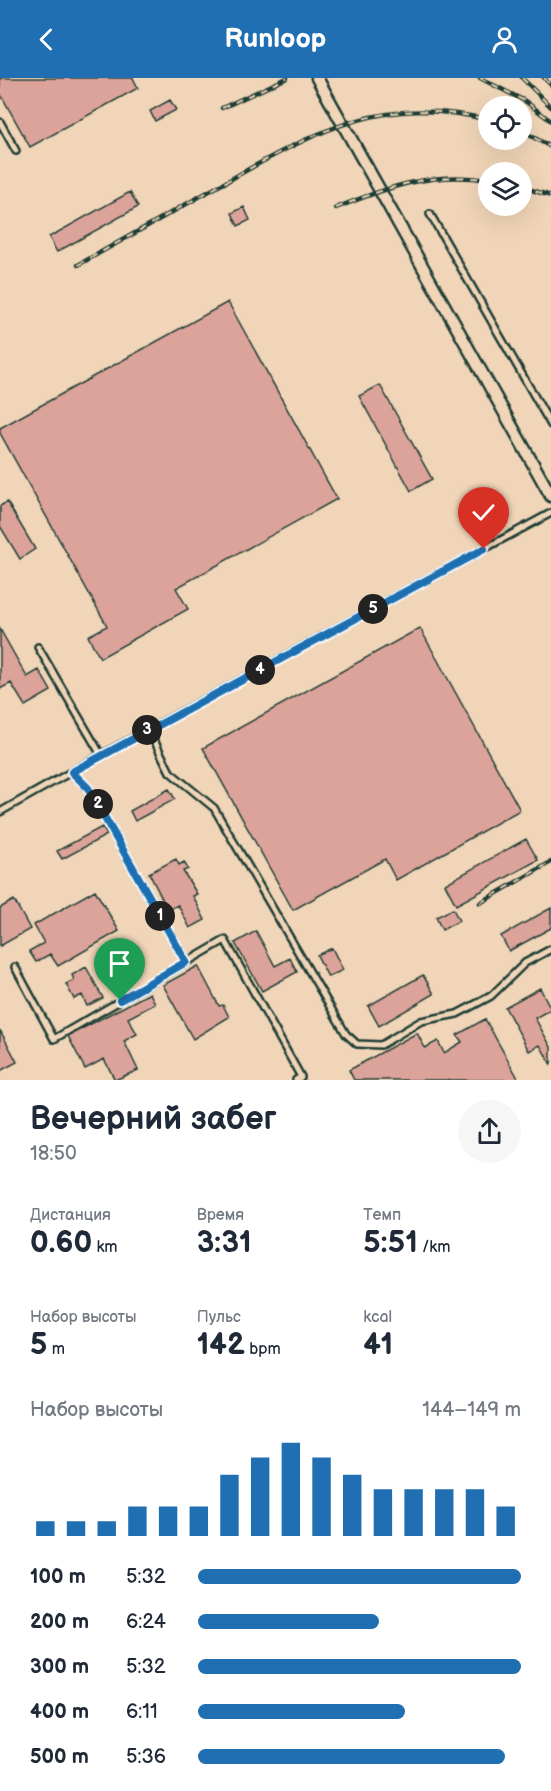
<!DOCTYPE html>
<html lang="ru">
<meta charset="utf-8">
<style>
:root{--surface:#fff;--page:#f6f6f7;--text:#1f2937;--muted:#747a83;--accent:#1f6fb2}
body{margin:0;font-family:"Balsamiq Sans",sans-serif;background:var(--page);color:var(--text);height:100vh;display:flex;flex-direction:column;font-size:22px;white-space:nowrap}
*{box-sizing:border-box;margin:0}
p{font-size:20px;color:var(--muted)}
.icon{flex:none;width:33px;height:33px;fill:none;stroke:currentColor;stroke-width:2;stroke-linecap:round;stroke-linejoin:round}
.map{position:relative;height:1002px;overflow:hidden}
.details{display:flex;flex-direction:column;background:var(--surface);flex:1}
.details>*{flex:none}
.fabs{position:absolute;left:478px;top:18px;display:grid;gap:12px}
.fabs a{display:grid;place-items:center;width:54px;height:54px;border-radius:50%;background:var(--surface);box-shadow:0 6px 24px #0002;font-size:30px}
.pin{position:absolute;display:grid;place-items:center;width:51px;height:51px;color:#fff;margin:-62px -26px;border-radius:50% 50% 50% 0;rotate:-45deg;box-shadow:0 0 6px #0007}
.pin .icon{rotate:45deg}
.km{position:absolute;width:30px;height:30px;margin:-15px;border-radius:50%;background:#222;color:#fff;font-size:16px;line-height:30px;text-align:center}
.round{display:grid;place-items:center;flex:none;width:63px;height:63px;border-radius:32px;background:var(--page)}
.headline{display:flex;align-items:center;justify-content:space-between;height:102px;padding:0 30px}
h1{font-size:33px;font-weight:700;line-height:45px}
.metrics{display:grid;grid-template-columns:repeat(3,1fr);gap:9px;height:102px;padding:6px 30px}
.metrics div{display:grid;align-content:center}
.metrics b{font-size:30px;font-weight:700}
.metrics small{font-size:16px;font-weight:400}
.metrics p{font-size:16px}
.chart{height:168px;padding:12px 30px}
.chart p{display:flex;justify-content:space-between}
.chart svg{width:100%;height:108px;margin-top:6px;stroke:var(--accent);stroke-width:6}
ul{padding:0 30px;list-style:none;font-size:20px}
li{display:grid;grid-template-columns:96px 72px 1fr;align-items:center;height:45px}
li i{height:15px;border-radius:8px;background:var(--accent)}
header{display:flex;justify-content:space-between;align-items:center;height:78px;padding:0 30px;background:var(--accent);color:#fff;font-size:27px;font-weight:700}
.map>svg:first-child{display:block}
.building{fill:#dca39b;stroke:#1f3d34;stroke-width:1.5}
.lines{fill:none;stroke-linecap:round;stroke-linejoin:round}
.lane-casing{stroke:#1f3d34;stroke-width:10}
.street-casing{stroke:#1f3d34;stroke-width:15}
.lane{stroke:#f1d5b8;stroke-width:5}
.street{stroke:#f1d5b8;stroke-width:10}
.rail-casing{stroke:#1f3d34;stroke-width:4.5}
.rail{stroke:#f1d5b8;stroke-width:2;stroke-dasharray:7;stroke-linecap:butt}
.route-casing{stroke:#fff;stroke-width:12}
.route{stroke:#1f6fb2;stroke-width:8}
</style>
<header><svg class="icon" aria-label="back" viewBox="0 0 24 24"><path d="M15 5l-7 7 7 7"/></svg>Runloop<svg class="icon" aria-label="person" viewBox="0 0 24 24"><circle cx="12" cy="8" r="4"/><path d="M4 21q1-7 8-7t8 7"/></svg></header>
<div class="map">
<svg width="551" height="1002" viewBox="0 0 551 1002">
<rect width="100%" height="100%" fill="#f1d5b8"/>
<filter id="ink" filterUnits="userSpaceOnUse"><feTurbulence type="fractalNoise" baseFrequency=".0167" numOctaves="2"/><feDisplacementMap in="SourceGraphic" scale="12" xChannelSelector="R" yChannelSelector="G"/><feConvolveMatrix kernelMatrix="1 2 1 2 8 2 1 2 1" color-interpolation-filters="sRGB"/></filter>
<g filter="url(#ink)">
<path class="building" d="M 0,0 L 133,0 L 138,10 L 30,69 L 0,15 Z
M 170,22 L 176,32 L 155,43 L 150,33 Z
M 130,114 L 138,129 L 57,174 L 49,159 Z
M 244,129 L 250,142 L 238,148 L 232,135 Z
M 228,224 L 337,421 L 176,510 L 188,531 L 100,580 L 88,558 L 107,548 L 0,355 L 0,350 Z
M 380,307 L 432,401 L 411,413 L 359,318 Z
M 7,424 L 35,471 L 20,481 L 0,448 L 0,428 Z
M 420,550 L 520,732 L 396,802 L 385,781 L 293,832 L 203,670 Z
M 0,551 L 27,599 L 39,592 L 51,613 L 25,628 L 11,605 L 0,611 Z
M 169,711 L 175,721 L 135,743 L 130,733 Z
M 102,749 L 107,757 L 62,781 L 57,773 Z
M 526,761 L 538,782 L 456,827 L 445,806 Z
M 176,781 L 179,787 L 184,784 L 188,791 L 183,793 L 197,816 L 193,818 L 205,842 L 190,850 L 178,827 L 168,832 L 149,795 Z
M 95,812 L 119,853 L 58,888 L 50,876 L 36,884 L 29,873 L 44,865 L 34,847 Z
M 14,822 L 30,851 L 0,868 L 0,830 Z
M 551,830 L 551,850 L 509,873 L 501,858 Z
M 453,831 L 459,843 L 442,852 L 436,839 Z
M 256,853 L 275,888 L 290,880 L 297,894 L 262,913 L 235,865 Z
M 332,870 L 343,892 L 328,899 L 317,877 Z
M 116,871 L 129,897 L 119,901 L 106,875 Z
M 198,888 L 219,928 L 223,927 L 229,939 L 193,961 L 163,907 Z
M 86,889 L 103,920 L 87,928 L 82,917 L 74,921 L 66,906 L 74,902 L 72,897 Z
M 423,897 L 434,916 L 379,948 L 368,928 Z
M 540,910 L 551,931 L 535,940 L 551,969 L 551,987 L 540,967 L 529,973 L 505,929 Z
M 150,915 L 155,926 L 128,940 L 137,956 L 124,963 L 138,992 L 115,1002 L 104,981 L 85,991 L 68,958 Z
M 485,941 L 519,1002 L 354,1002 L 349,992 L 417,955 L 425,970 L 438,963 L 444,975 L 462,964 L 457,957 Z
M 0,952 L 17,984 L 0,993 Z"/>
<g class="lines">
<g class="lane-casing">
<path id="lane" d="M 0,44 L 16,73
M 430,136 L 551,347
M 38,569 L 101,677
M 149,652 L 170,694 L 214,730 L 346,956 L 357,966 L 381,967 L 421,943 L 457,936 L 491,918 L 525,885 L 551,871
M 72,694 L 88,710 L 186,884
M 0,734 L 101,677 L 551,435
M 15,889 L 54,961 L 225,862 L 301,999 L 296,1002"/>
</g>
<g class="street-casing">
<path id="street" d="M 317,0 L 551,418"/>
</g>
<use href="#lane" class="lane"/>
<use href="#street" class="street"/>
<g class="rail-casing">
<path id="rail" d="M 480,0 L 525,23 L 551,43
M 522,0 L 551,29
M 544,0 L 551,7
M 222,30 L 287,0
M 522,53 L 551,69
M 522,109 L 551,118
M 336,130 C 388,109 431,93 489,102
M 78,187 C 126,160 174,133 222,106 C 314,55 379,15 489,42
M 480,825 L 551,784"/>
</g>
<use href="#rail" class="rail"/>
</g>
</g>
<g class="lines" filter="url(#ink)">
<g class="route-casing">
<path id="route" d="M 120,922 L 186,884 L 88,710 L 72,694 L 484,471"/>
</g>
<use href="#route" class="route"/>
</g>
</svg>
<div class="fabs">
<a><svg class="icon" aria-label="locate" viewBox="0 0 24 24"><circle cx="12" cy="12" r="6"/><path d="M12 2v4M12 18v4M2 12h4M18 12h4"/></svg></a>
<a><svg class="icon" aria-label="layers" viewBox="0 0 24 24"><path d="M12 4l9 5-9 5-9-5zM3 14l9 5 9-5"/></svg></a>
</div>
<div class="pin" style="left:120px;top:922px;background:#1e9e55"><svg class="icon" aria-label="arrive" viewBox="0 0 24 24"><path d="M6 21V4h12l-3 4 3 4H6"/></svg></div>
<div class="pin" style="left:484px;top:471px;background:#d93025"><svg class="icon" aria-label="check" viewBox="0 0 24 24"><path d="M5 12l5 5 9-10"/></svg></div>
<b class="km" style="left:160px;top:838px">1</b>
<b class="km" style="left:98px;top:726px">2</b>
<b class="km" style="left:147px;top:652px">3</b>
<b class="km" style="left:260px;top:592px">4</b>
<b class="km" style="left:373px;top:531px">5</b>
</div>
<section class="details">
<div class="headline"><div><h1>Вечерний забег</h1><p>18:50</p></div><a class="round"><svg class="icon" aria-label="share" viewBox="0 0 24 24"><path d="M12 15V3M7 8l5-5 5 5M5 13v7h14v-7"/></svg></a></div>
<div class="metrics">
<div><p>Дистанция</p><b>0.60<small> km</small></b></div>
<div><p>Время</p><b>3:31</b></div>
<div><p>Темп</p><b>5:51<small> /km</small></b></div>
</div>
<div class="metrics">
<div><p>Набор высоты</p><b>5<small> m</small></b></div>
<div><p>Пульс</p><b>142<small> bpm</small></b></div>
<div><p>kcal</p><b>41</b></div>
</div>
<div class="chart"><p><span>Набор высоты</span>144–149 m</p>
<svg viewBox="0 0 160 44" preserveAspectRatio="none"><path d="M5 44V38M15 44V38M25 44V38M35 44V32M45 44V32M55 44V32M65 44V19M75 44V12M85 44V6M95 44V12M105 44V19M115 44V25M125 44V25M135 44V25M145 44V25M155 44V32"/></svg>
</div>
<ul>
<li><b>100 m</b>5:32<i style="width:100%"></i></li>
<li><b>200 m</b>6:24<i style="width:56%"></i></li>
<li><b>300 m</b>5:32<i style="width:100%"></i></li>
<li><b>400 m</b>6:11<i style="width:64%"></i></li>
<li><b>500 m</b>5:36<i style="width:95%"></i></li>
</ul>
</section>
